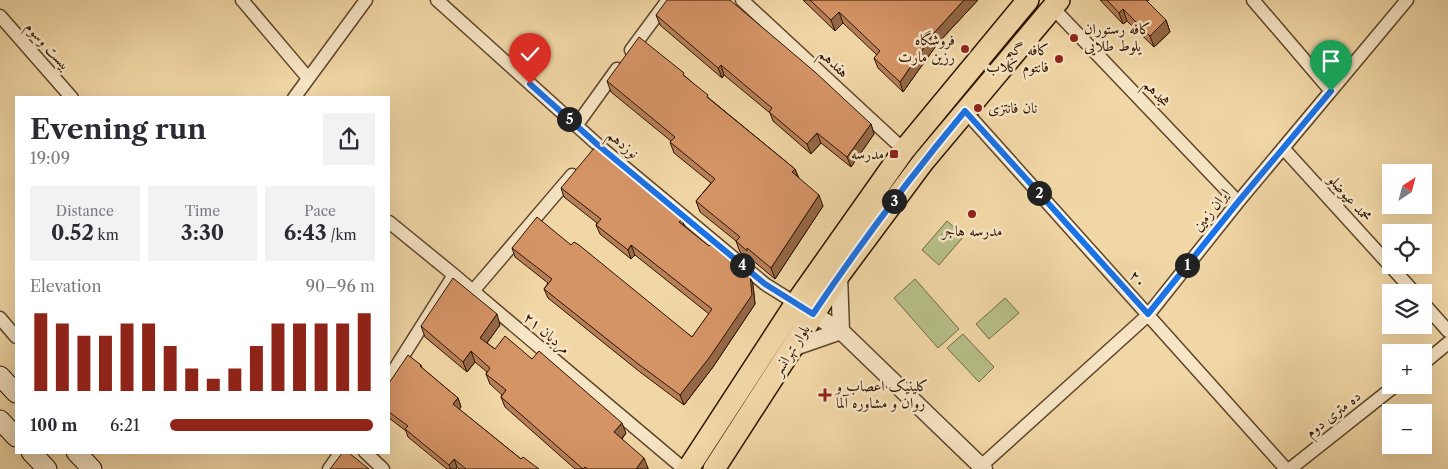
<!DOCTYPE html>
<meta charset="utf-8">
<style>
:root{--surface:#fff;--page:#f2f2f3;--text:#2b2b33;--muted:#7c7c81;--accent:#8f2418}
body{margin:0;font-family:"Libre Caslon Text",Amiri,serif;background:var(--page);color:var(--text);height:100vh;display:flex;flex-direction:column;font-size:19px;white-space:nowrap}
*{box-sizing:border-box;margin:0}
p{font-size:16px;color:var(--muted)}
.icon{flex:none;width:28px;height:28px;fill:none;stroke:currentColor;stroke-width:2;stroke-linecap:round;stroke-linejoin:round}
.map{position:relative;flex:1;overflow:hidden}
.drawer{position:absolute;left:15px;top:96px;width:375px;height:358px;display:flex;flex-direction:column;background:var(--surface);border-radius:0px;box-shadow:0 5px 20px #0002}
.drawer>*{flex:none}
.needle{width:32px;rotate:36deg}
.buttons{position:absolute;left:1382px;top:164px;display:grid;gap:10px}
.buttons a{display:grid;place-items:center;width:50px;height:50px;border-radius:0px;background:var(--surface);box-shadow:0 5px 20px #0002;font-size:25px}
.pin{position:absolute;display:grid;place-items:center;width:42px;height:42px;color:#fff;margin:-51px -21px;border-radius:50% 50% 50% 0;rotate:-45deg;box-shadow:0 0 5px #0007}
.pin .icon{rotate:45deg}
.km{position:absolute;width:25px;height:25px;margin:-12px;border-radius:50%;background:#222;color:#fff;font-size:14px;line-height:25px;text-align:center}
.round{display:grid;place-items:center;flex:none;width:52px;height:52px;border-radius:0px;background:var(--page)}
.overview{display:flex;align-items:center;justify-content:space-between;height:85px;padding:0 15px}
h1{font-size:28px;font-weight:800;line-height:38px}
.figures{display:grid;grid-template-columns:repeat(3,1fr);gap:8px;height:85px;padding:5px 15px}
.figures div{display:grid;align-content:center;border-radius:0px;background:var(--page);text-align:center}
.figures b{font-size:21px;font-weight:800}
.figures small{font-size:14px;font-weight:400}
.figures p{font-size:14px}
.chart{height:140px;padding:10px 15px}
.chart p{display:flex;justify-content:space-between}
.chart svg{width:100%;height:90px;margin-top:5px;stroke:var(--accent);stroke-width:6}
ul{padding:0 15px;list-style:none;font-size:16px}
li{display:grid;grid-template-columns:80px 60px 1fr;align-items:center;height:38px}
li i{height:12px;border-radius:6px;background:var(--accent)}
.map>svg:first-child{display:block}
.green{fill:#b7bf89;stroke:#716a44}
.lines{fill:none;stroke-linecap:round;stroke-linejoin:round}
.minor-casing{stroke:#5d452a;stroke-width:15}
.tertiary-casing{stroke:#5d452a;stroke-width:19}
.secondary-casing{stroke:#2b1400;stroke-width:21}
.primary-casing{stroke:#2b1400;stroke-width:24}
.minor{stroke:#f7e5c5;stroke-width:12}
.tertiary{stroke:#f7e5c5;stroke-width:16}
.secondary{stroke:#f7e5c5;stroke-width:19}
.primary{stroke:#f2d7a6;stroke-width:21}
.wall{fill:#b77f58;stroke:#2b1400}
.shaded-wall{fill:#956847;stroke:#2b1400}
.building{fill:#d59466;stroke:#2b1400}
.route-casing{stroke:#fff;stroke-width:10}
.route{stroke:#1a73e8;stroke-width:6}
.poi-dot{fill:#8f2418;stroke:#f7e5c5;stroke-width:2}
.labels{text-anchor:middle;stroke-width:5;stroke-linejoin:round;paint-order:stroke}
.poi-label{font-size:15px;fill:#2b1400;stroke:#f7e5c5;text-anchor:start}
.street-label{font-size:15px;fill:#2b1400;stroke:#f7e5c5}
</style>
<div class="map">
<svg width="1448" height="469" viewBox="0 0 1448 469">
<rect width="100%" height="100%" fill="#f2d7a6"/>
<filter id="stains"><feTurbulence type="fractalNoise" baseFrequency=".004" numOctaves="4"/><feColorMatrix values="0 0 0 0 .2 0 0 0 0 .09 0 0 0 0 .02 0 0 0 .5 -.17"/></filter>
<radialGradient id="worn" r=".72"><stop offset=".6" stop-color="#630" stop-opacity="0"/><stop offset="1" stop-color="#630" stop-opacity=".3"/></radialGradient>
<path class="green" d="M 947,221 L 964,236 L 939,265 L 922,250 Z
M 915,279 L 959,329 L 938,348 L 894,298 Z
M 1005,298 L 1019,313 L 989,339 L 976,324 Z
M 963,334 L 994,367 L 979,382 L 947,348 Z"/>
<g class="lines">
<g class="minor-casing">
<path id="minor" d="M 242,0 L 308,78
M 437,0 L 598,145 L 765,284 L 800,306
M 742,0 L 904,150
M 1253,0 L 1331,91
M 1052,7 L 1238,202
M 0,16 L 72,98
M 631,50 L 668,0
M 294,98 L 366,0
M 965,111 L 1286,469
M 576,126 L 617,69
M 1283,148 L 1414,292
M 389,222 L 454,275 L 684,469
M 473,291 L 572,175
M 1424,304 L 1448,331
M 0,318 L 16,337
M 1424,363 L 1448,343
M 389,378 L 454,275
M 365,452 L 383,469
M 981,466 L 1148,315 L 1238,202 L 1407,0
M 329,469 L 341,452
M 1290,469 L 1396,385"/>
</g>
<g class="tertiary-casing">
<path id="tertiary" d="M 813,314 L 841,331 L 984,469
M 792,348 L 841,331 L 839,275"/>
</g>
<g class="secondary-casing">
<path id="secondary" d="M 0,376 L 16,393
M 0,420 L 16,437
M 31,452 L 47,469
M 76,452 L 92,469"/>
</g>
<g class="primary-casing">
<path id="primary" d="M 688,469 L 796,303 L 904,150 L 1028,0
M 714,469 L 839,275 L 923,162 L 1059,0"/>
</g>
<use href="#minor" class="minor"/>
<use href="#tertiary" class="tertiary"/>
<use href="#secondary" class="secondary"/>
<use href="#primary" class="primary"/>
</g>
<path class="wall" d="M 803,0 L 978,0 L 938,43 L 903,92 L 878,68 L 874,58 L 877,55 L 843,23 L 835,31 Z
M 1100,0 L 1149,0 L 1147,2 L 1166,20 L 1170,32 L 1154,47 L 1127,21 L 1123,24 Z
M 656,15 L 871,124 L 874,134 L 851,167 L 821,143 L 811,154 L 773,121 L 770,113 L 724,75 L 722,78 L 660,25 Z
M 685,76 L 710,99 L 795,169 L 799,178 L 823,206 L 775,279 L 751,259 L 751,262 L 740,252 L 736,241 L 700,212 L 696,201 L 711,183 L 674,153 L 670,142 L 671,141 L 611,92 L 607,81 Z
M 561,188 L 682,219 L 685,227 L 753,285 L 755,304 L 713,367 L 684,405 L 640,372 L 548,298 L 544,289 L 548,283 L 515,257 L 512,248 L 571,245 L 692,337 L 709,314 L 635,255 L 631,259 L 600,234 L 596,225 L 597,223 L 564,197 Z
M 500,325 L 487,343 L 495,349 L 532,359 L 626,433 L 622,439 L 648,468 L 648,469 L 575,469 L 505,407 L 501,397 L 502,395 L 490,384 L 486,374 L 487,372 L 475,362 L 467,372 L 425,337 L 421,326 Z
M 421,365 L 422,368 L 458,398 L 461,407 L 459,409 L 521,459 L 539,469 L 459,469 L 457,467 L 456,469 L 447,469 L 408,437 L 406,431 L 389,418 L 389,383 Z"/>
<path class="shaded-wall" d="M 964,0 L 978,0 L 938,43 L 903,92 L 900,82 L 934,33 Z
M 1123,9 L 1127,21 L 1123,24 L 1119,13 Z
M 839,12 L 843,23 L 835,31 L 831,20 Z
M 1166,20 L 1170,32 L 1154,47 L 1150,36 Z
M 721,65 L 724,75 L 722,78 L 718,68 Z
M 871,124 L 874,134 L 851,167 L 847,157 Z
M 817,133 L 821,143 L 811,154 L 807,144 Z
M 795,169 L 799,180 L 792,172 Z
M 819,195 L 823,206 L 775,279 L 771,268 Z
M 682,219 L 685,228 L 679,222 Z
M 631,245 L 635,255 L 631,259 L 628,250 Z
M 750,275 L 753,285 L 755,304 L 713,367 L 684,405 L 680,395 Z
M 497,314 L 500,325 L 483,348 L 480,338 Z
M 471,351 L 475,362 L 467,372 L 463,362 Z
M 458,398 L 461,407 L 456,413 L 453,404 Z
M 622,423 L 626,433 L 618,443 L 614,432 Z
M 644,458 L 648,468 L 648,469 L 636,469 Z
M 454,459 L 457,467 L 456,469 L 451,469 L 449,465 Z"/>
<path class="building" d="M 667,0 L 730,0 L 815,72 L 871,124 L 847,157 L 817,133 L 807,144 L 769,112 L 772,108 L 721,65 L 718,68 L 656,15 Z
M 810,0 L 964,0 L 934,33 L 900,82 L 874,58 L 880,51 L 839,12 L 831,20 Z
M 1107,0 L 1146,0 L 1166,20 L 1150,36 L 1123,9 L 1119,13 Z
M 639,37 L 684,73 L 683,75 L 708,95 L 707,97 L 795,169 L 792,172 L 819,195 L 771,268 L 747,248 L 747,251 L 736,241 L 740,237 L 696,201 L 715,179 L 670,142 L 675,137 L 607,81 Z
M 595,147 L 682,219 L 679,222 L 709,246 L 711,244 L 750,275 L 752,295 L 709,358 L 680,395 L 637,363 L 544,289 L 552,279 L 512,248 L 537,217 L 571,245 L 574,242 L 579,245 L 692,337 L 712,309 L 631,245 L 628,250 L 596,225 L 601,219 L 561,188 Z
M 453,278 L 497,314 L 480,338 L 495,349 L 505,336 L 532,359 L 539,351 L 622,423 L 614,432 L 644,458 L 636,469 L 588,469 L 585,467 L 583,469 L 501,397 L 506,390 L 486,374 L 490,368 L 471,351 L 463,362 L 421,326 Z
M 408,355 L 421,365 L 420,366 L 458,398 L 453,404 L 521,459 L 523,457 L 539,469 L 466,469 L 454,459 L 449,465 L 405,429 L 408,426 L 389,412 L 389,383 Z
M 343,452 L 349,453 L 369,469 L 330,469 Z"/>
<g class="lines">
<g class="route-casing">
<path id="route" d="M 530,84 L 598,145 L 765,284 L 813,314 C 860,244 911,176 965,111 L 1148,314 L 1238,202 L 1331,91"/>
</g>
<use href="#route" class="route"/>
</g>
<g class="poi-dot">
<circle cx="1074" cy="38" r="5"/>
<circle cx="965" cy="49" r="5"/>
<circle cx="1059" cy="59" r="5"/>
<circle cx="978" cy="108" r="5"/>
<rect x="889" y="149" width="10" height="10" rx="2.5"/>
<circle cx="972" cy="214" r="5"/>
<path d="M822.5 387.5h5v5h5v5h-5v5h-5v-5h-5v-5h5z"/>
</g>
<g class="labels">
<g class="poi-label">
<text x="1084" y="34">کافه رستوران<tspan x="1084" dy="17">يلوط طلایی</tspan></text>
<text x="955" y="45" text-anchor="end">فروشگاه<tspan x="955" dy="17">رزین مارت</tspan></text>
<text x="1049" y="55" text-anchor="end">کافه گیم<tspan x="1049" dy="17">فانتوم کلاب</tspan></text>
<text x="988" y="113">نان فانتزی</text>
<text x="884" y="159" text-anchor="end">مدرسه</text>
<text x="972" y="236" text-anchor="middle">مدرسه هاجر</text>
<text x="836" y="391">کلینیک اعصاب و<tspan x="836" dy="17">روان و مشاوره آلما</tspan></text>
</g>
<g class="street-label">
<text transform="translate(48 46) rotate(48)" y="5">بیست وسوم</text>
<text transform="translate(834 63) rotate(43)" y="5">هفدهم</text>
<text transform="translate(1157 93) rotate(46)" y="5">هجدهم</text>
<text transform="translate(623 144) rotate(40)" y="5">نوزدهم</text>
<text transform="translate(1350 198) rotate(48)" y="5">محمد عیوضلو</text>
<text transform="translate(1211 210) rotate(-51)" y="5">ایران زمین</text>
<text transform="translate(1138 279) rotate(48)" y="5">۲۰</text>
<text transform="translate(547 333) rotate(40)" y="5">۲۱ مردیان</text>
<text transform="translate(791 350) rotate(-58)" y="5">بلوار تهرانسر</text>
<text transform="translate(1333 414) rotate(-38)" y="5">ده متری دوم</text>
</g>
</g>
<rect width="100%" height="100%" filter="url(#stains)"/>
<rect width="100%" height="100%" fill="url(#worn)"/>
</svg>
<div class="buttons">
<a><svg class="needle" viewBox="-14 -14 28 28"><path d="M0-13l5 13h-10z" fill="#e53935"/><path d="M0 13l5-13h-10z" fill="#7c7c81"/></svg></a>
<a><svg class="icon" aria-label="locate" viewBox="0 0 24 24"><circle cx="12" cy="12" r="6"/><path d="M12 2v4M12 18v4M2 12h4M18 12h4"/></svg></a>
<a><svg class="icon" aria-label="layers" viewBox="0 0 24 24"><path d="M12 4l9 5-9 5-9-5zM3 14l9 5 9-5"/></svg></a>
<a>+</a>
<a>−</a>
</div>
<div class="pin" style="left:1331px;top:91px;background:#1e9e55"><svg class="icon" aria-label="arrive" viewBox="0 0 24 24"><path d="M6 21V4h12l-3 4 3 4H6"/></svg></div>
<div class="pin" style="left:530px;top:84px;background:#d93025"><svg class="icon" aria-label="check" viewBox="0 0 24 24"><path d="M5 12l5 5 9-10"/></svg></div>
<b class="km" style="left:1187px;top:265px">1</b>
<b class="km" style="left:1039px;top:193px">2</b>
<b class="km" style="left:894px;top:201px">3</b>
<b class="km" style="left:742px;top:265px">4</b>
<b class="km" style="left:569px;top:119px">5</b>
<section class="drawer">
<div class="overview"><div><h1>Evening run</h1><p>19:09</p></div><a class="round"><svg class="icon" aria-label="share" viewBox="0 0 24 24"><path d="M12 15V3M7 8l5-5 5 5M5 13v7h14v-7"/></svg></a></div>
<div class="figures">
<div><p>Distance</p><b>0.52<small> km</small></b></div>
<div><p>Time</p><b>3:30</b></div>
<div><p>Pace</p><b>6:43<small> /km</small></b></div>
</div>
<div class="chart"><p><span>Elevation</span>90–96 m</p>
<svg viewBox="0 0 160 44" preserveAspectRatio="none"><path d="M5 44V6M15 44V11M25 44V17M35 44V17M45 44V11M55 44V11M65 44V22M75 44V33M85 44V38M95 44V33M105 44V22M115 44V11M125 44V11M135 44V11M145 44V11M155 44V6"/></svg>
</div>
<ul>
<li><b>100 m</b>6:21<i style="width:99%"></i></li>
</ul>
</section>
</div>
